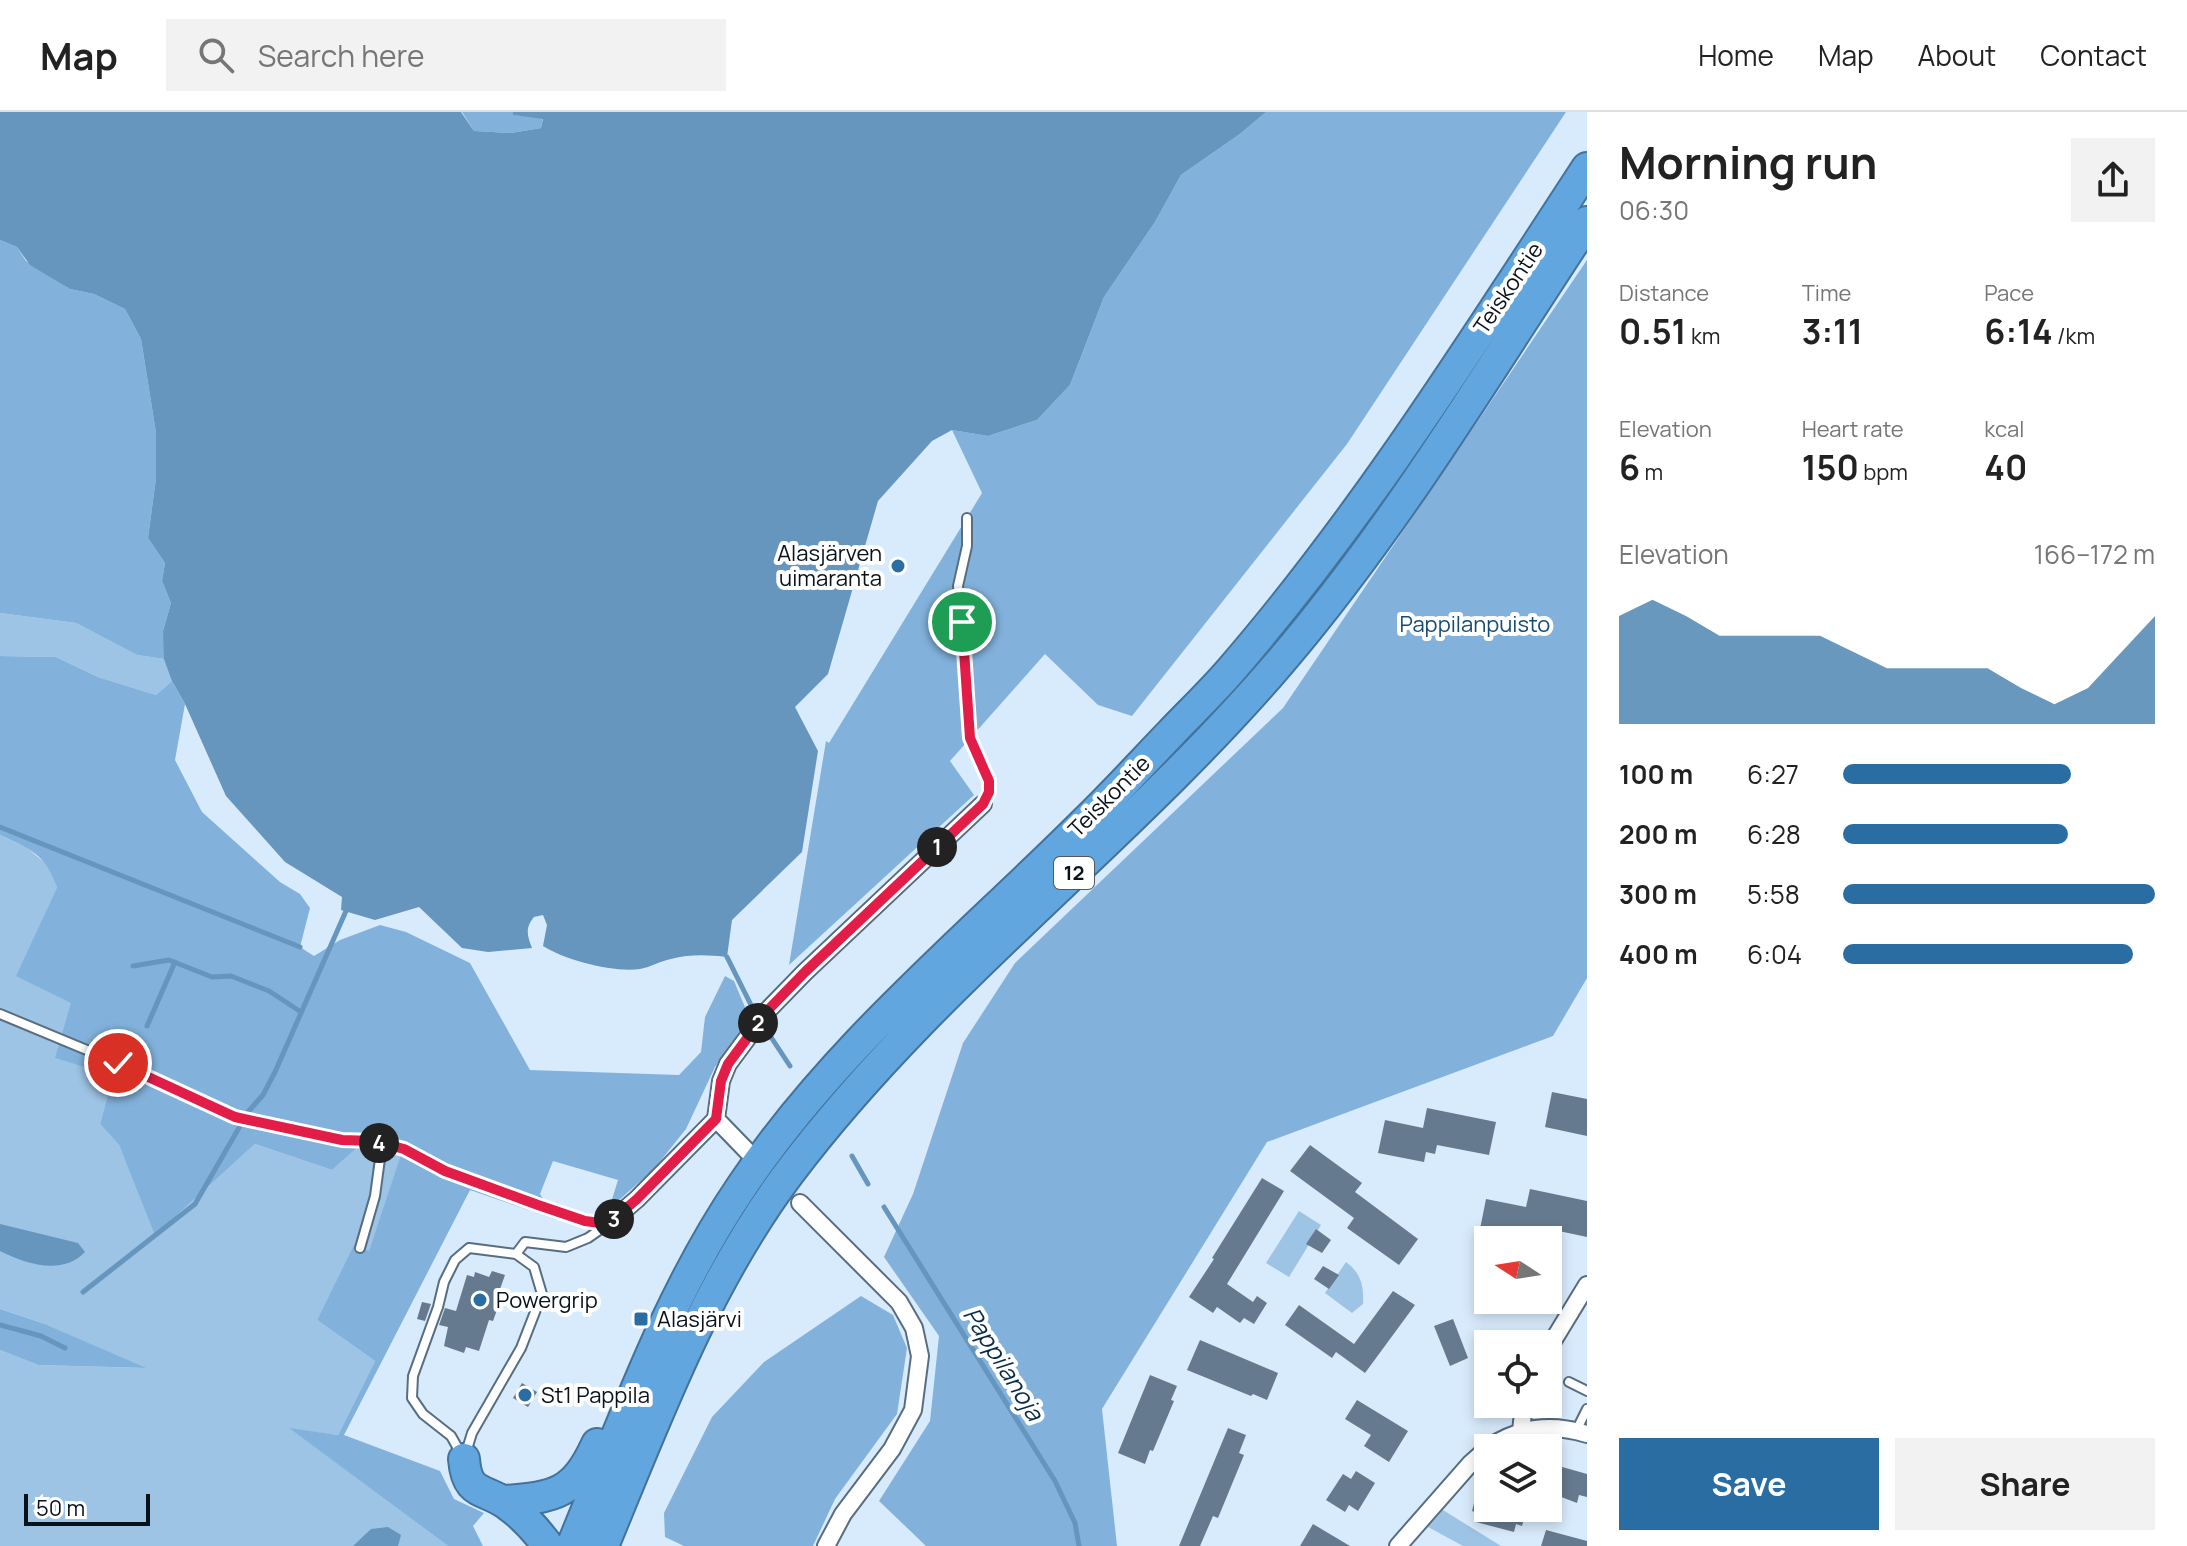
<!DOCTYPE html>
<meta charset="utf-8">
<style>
:root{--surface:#fff;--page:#f2f2f2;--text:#222;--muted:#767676;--line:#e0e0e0;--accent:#296da2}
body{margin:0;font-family:Manrope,sans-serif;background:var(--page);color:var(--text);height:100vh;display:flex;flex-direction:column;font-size:30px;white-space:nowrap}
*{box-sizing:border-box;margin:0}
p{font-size:26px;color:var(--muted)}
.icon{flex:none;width:44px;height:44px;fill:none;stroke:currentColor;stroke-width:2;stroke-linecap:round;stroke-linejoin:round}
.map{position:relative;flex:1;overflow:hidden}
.panel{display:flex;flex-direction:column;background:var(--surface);width:600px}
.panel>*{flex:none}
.needle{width:52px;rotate:282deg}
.tools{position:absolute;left:1474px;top:1114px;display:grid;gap:16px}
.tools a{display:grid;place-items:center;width:88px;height:88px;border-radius:0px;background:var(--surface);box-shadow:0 4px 12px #0003;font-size:40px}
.scale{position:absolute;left:24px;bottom:20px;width:126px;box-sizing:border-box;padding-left:8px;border:4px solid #091119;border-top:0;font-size:22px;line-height:28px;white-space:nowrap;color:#091119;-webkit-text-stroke:6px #fff;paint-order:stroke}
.pin{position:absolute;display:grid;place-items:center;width:68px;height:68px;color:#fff;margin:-34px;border:4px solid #fff;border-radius:50%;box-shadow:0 2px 8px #0007}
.km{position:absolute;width:40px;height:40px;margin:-20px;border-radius:50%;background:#222;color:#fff;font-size:22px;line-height:40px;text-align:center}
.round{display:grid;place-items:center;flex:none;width:84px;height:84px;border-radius:0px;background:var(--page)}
.head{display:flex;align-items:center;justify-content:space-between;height:136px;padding:0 32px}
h1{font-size:44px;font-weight:700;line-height:60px}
.metrics{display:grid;grid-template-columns:repeat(3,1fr);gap:12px;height:136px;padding:8px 32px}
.metrics div{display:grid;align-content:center}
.metrics b{font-size:34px;font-weight:700}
.metrics small{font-size:22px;font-weight:400}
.metrics p{font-size:22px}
.chart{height:224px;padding:16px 32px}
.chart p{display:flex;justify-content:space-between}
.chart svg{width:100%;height:144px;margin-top:8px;fill:var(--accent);opacity:.7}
.button{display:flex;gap:16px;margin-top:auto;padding:16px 32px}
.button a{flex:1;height:92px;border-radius:0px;background:var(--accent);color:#fff;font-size:32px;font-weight:700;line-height:92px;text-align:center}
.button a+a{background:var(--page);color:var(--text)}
ul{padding:0 32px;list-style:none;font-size:26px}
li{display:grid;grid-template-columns:128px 96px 1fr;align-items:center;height:60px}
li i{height:20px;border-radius:10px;background:var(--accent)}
header{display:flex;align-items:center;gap:48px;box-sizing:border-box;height:112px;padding:0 40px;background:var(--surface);border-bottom:2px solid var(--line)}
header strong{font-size:38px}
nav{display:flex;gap:44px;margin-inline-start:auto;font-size:28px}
.search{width:560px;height:72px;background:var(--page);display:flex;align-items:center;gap:20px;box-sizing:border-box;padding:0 28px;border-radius:0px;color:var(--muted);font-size:30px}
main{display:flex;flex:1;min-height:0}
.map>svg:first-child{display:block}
.green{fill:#9dc3e5}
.forest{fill:#82b2dc}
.water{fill:#6695be}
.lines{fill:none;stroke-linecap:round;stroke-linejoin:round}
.stream{stroke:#6695be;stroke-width:5}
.building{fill:#657a8e}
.lane-casing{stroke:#576d80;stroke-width:12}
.street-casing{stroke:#576d80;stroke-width:20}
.highway-casing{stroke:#43729a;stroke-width:34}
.lane{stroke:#fff;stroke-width:8}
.street{stroke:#fff;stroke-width:16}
.highway{stroke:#62a6e0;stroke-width:30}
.route-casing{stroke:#fff;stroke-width:16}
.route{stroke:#e11d48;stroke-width:10}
.poi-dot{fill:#296da2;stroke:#fff;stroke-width:3}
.labels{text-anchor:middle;stroke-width:8;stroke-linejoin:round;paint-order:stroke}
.shield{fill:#fff;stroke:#53585e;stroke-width:2}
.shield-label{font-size:20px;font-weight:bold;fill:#091119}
.street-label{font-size:22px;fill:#091119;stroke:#fff}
.poi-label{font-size:22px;fill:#091119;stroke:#fff;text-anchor:start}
.park-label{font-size:22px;fill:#164b74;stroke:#fff}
.water-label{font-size:24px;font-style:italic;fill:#062c48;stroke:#fff}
</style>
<header>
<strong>Map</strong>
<div class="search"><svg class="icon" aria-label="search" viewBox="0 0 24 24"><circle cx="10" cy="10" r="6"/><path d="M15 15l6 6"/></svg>Search here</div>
<nav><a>Home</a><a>Map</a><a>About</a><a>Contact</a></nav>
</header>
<main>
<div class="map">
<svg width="1587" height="1434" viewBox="0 0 1587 1434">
<rect width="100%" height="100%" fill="#d8ebfc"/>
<path class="green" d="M 0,501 L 76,511 L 137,543 L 164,547 L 172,569 L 156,583 L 98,565 L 56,545 L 0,544 Z
M 0,723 L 27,736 L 50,755 L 57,776 L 72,891 L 56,946 L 113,964 L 100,1012 L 119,1033 L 156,1122 L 255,1032 L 332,1058 L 365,1029 L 404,1037 L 369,1140 L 354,1134 L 317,1208 L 375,1249 L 338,1323 L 291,1317 L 448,1434 L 0,1434 L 0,1238 L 38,1253 L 144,1256 L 45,1212 L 0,1197 Z
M 1299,1099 L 1321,1113 L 1289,1165 L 1266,1151 Z
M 1346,1150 C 1361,1161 1364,1174 1363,1192 L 1352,1201 L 1325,1181 Z
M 1443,1398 L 1501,1434 L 1463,1434 L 1428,1415 Z"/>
<path class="forest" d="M 462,0 L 513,0 L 514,3 L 543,6 L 541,16 L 511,21 L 474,19 Z
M 1266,0 L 1566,0 L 1347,332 L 1132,604 L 1098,593 L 1045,542 L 950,649 L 974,683 L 789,853 L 826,629 L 829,631 L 982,381 L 952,318 L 988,324 L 1037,308 L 1070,273 L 1104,185 L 1155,110 L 1181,63 L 1240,22 Z
M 0,128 L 17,135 L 26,149 L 70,177 L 94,182 L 125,197 L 141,227 L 156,321 L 156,366 L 148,426 L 165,451 L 162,469 L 171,491 L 163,519 L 173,571 L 185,592 L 175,648 L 202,700 L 280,770 L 300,782 L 310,796 L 300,835 L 314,844 L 340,828 L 380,813 L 406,820 L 470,851 L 530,958 L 679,963 L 701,940 L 705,905 L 725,864 L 734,869 L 750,907 L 715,955 L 686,1017 L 654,1057 L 609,1097 L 618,1068 L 553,1049 L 540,1082 L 557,1108 L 470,1078 L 344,1323 L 440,1359 L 454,1387 L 484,1401 L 473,1414 L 483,1434 L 448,1434 L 289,1316 L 338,1323 L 375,1249 L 317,1208 L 354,1133 L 369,1139 L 403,1037 L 365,1029 L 332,1058 L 255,1032 L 155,1123 L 119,1033 L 100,1012 L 113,964 L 55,946 L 71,891 L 16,864 L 57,776 C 46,742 30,737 0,723 L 0,544 L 56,545 L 98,565 L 156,583 L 172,569 L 164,547 L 137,543 L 76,511 L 0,501 Z
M 1587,148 L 1587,866 L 1553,924 L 1267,1030 L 1102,1297 L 1117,1434 L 926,1434 L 879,1389 L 930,1309 L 939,1224 L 884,1145 L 913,1082 L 963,931 L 1015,851 L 1283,596 Z
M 861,1184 L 893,1203 L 907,1236 L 897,1302 L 835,1387 L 813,1434 L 684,1434 L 665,1425 L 664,1401 L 712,1305 L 764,1250 Z
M 0,1197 L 45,1212 L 146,1256 L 38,1253 L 0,1238 Z"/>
<path class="water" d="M 0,0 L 461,0 L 474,19 L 511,21 L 541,16 L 543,7 L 513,3 L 513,0 L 1266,0 L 1240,22 L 1181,63 L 1155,110 L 1104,185 L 1070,273 L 1037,308 L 988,324 L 952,318 L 932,329 L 878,389 L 828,562 L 795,595 L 818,639 L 802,740 L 732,808 L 727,845 C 708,843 690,842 671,847 C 660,849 651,855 640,857 C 614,861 565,848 543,834 L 547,813 L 543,803 L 534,805 C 525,816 527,823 532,836 L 488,840 L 462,836 L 419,795 L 375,808 L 341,798 L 342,785 L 285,750 L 226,684 L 185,592 L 172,569 L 164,547 L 163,519 L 171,491 L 162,469 L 165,451 L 148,426 L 156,366 L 156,321 L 141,227 L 125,197 L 94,182 L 70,177 L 30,153 L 17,135 L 0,128 Z
M 0,1112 L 78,1131 L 85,1140 C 62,1164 26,1152 0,1139 Z
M 388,1415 L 401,1423 L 398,1434 L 353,1434 L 371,1417 Z"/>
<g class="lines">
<path class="stream" d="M 0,715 L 300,835
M 727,845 L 756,903
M 133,854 L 169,848 L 212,865 L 231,864 L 269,879 L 301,900
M 147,914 L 175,850
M 765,916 L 790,954
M 247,1001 L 263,983 L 275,960 L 346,799
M 852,1044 L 868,1072
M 884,1095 L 1055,1369 L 1075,1411 L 1079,1434
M 83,1180 L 195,1092 L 240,1014
M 0,1213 L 41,1224 L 65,1236"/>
</g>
<path class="building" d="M 1552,980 L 1587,987 L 1587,1024 L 1545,1015 Z
M 1427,996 L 1496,1010 L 1489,1043 L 1437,1033 L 1435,1042 L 1426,1040 L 1424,1050 L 1378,1041 L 1385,1008 L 1423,1016 Z
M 1310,1033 L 1362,1071 L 1355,1080 L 1418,1127 L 1399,1153 L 1347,1116 L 1354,1106 L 1290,1059 Z
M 1262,1066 L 1284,1079 L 1227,1172 L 1253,1190 L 1257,1184 L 1267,1191 L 1254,1212 L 1244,1206 L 1240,1211 L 1217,1195 L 1213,1201 L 1189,1185 L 1214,1147 L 1212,1146 Z
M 1530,1077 L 1587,1089 L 1587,1125 L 1540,1115 L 1538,1123 L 1528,1120 L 1527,1128 L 1505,1128 L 1479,1122 L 1486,1087 L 1526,1095 Z
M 1316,1117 L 1331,1128 L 1322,1141 L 1306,1132 Z
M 1323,1154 L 1339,1163 L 1329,1177 L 1314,1167 Z
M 492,1159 L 505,1163 L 499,1180 L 503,1181 L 493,1209 L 489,1208 L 479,1239 L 466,1235 L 464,1241 L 444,1234 L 448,1215 L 439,1213 L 445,1196 L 456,1199 L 467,1163 L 474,1165 L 475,1160 L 489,1165 Z
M 1393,1179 L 1415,1193 L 1365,1261 L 1336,1240 L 1332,1246 L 1285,1213 L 1299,1193 L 1354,1232 Z
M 422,1190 L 431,1192 L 425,1209 L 417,1207 Z
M 1453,1207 L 1468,1246 L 1450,1254 L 1434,1214 Z
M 1200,1228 L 1278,1261 L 1267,1288 L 1253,1282 L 1251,1284 L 1187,1258 Z
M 1150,1263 L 1177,1274 L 1171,1288 L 1174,1289 L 1153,1339 L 1150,1338 L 1145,1352 L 1118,1341 Z
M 522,1271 L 537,1280 L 528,1295 L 513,1286 Z
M 1357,1288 L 1408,1319 L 1389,1350 L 1364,1334 L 1371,1323 L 1345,1307 Z
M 1228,1316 L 1246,1323 L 1239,1341 L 1244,1343 L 1218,1406 L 1213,1404 L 1200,1434 L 1179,1434 Z
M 1548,1351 L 1587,1362 L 1587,1385 L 1579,1383 L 1577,1391 L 1548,1380 Z
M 1483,1355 L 1488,1355 L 1488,1396 L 1527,1396 L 1522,1414 L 1516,1412 L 1514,1420 L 1476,1410 L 1478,1401 L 1472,1399 Z
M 1356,1359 L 1375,1371 L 1358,1399 L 1349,1393 L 1345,1400 L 1326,1388 L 1343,1362 L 1351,1367 Z
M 1313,1412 L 1350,1434 L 1300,1434 Z
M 1546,1418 L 1587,1429 L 1587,1434 L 1541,1434 Z"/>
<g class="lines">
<g class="lane-casing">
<path id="lane" d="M 967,406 L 967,434 L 958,474 L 970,626 L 989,669 L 989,680 L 983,692
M 0,902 L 118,951 L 235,1005 L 342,1028 L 374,1029 L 404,1037 L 445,1059 L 538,1093 L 585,1109 L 608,1112
M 360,1136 L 375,1084 L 382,1032
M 469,1136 L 516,1142 L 534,1155 L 542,1182 L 521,1236 L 472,1321 L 464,1347 L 451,1324 L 423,1302 L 412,1286 L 413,1264 L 438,1195 L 444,1170 L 455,1148 Z
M 516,1142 L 525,1130 L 566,1135 L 588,1126 L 608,1112
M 1569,1270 L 1587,1279
M 1576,1319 L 1587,1297"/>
</g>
<g class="street-casing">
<path id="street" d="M 748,1040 L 716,1007 L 721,969 L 728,952 L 768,898 L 805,860 L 983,692
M 800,1091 L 899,1190 L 914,1216 L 920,1244 L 913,1298 L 892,1337 L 843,1402 L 826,1434
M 608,1112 L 637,1087 L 716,1007
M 1548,1237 L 1587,1173
M 1521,1319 L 1524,1292
M 1488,1336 C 1520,1315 1550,1311 1587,1322
M 1398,1434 L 1470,1352 L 1488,1336"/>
</g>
<g class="highway-casing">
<path id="highway" d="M 464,1347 C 467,1385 484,1375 508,1393 C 525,1405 536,1418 548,1434
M 504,1389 C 556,1385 574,1382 597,1332
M 572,1434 C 623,1312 667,1184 742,1074 C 836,934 968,827 1087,708 C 1116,680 1143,650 1171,621 C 1191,600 1212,580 1231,558 C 1365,403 1475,227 1587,56
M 603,1434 C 656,1306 705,1173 789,1061 C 932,871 1128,729 1281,549 C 1397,413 1489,258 1587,110"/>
</g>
<use href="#lane" class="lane"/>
<use href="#street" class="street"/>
<use href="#highway" class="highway"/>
</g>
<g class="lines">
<g class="route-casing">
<path id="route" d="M 118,951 L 235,1005 L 342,1028 L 374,1029 L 404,1037 L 445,1059 L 538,1093 L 585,1109 L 608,1112 L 637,1087 L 716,1007 L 721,969 L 728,952 L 768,898 L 805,860 L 983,692 L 989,680 L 989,669 L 970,626 L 962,510"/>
</g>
<use href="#route" class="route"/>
</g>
<g class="poi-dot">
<circle cx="898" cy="454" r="8"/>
<circle cx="480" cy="1188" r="8"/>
<rect x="633" y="1199" width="16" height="16" rx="4"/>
<circle cx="525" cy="1283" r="8"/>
</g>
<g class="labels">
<rect class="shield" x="1054" y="745" width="40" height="32" rx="6"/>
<g class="shield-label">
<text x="1074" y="768">12</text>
</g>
<g class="street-label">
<text transform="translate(1508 176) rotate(-56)" y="8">Teiskontie</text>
<text transform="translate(1109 684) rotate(-45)" y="8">Teiskontie</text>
</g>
<g class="poi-label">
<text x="882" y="449" text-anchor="end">Alasjärven<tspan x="882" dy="25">uimaranta</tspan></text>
<text x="496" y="1196">Powergrip</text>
<text x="657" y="1215">Alasjärvi</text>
<text x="541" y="1291">St1 Pappila</text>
</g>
<g class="park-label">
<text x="1475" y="520">Pappilanpuisto</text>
</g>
<g class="water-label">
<text transform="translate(1003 1252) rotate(58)" y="8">Pappilanoja</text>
</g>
</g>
</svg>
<div class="tools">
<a><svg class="needle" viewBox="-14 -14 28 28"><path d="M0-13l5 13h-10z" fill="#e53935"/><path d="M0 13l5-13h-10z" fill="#767676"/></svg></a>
<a><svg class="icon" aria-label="locate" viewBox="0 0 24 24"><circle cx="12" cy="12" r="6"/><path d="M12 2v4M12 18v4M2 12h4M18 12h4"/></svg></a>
<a><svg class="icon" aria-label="layers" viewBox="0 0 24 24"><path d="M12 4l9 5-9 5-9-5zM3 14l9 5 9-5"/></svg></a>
</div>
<div class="scale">50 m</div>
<div class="pin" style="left:962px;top:510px;background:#1e9e55"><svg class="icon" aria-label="arrive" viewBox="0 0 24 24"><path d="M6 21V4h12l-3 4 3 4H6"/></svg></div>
<div class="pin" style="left:118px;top:951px;background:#d93025"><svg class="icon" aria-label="check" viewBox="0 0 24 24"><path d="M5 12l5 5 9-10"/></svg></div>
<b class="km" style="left:937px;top:735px">1</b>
<b class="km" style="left:758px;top:911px">2</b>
<b class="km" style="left:614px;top:1107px">3</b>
<b class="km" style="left:379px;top:1031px">4</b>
</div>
<section class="panel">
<div class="head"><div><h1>Morning run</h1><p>06:30</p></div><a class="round"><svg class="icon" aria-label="share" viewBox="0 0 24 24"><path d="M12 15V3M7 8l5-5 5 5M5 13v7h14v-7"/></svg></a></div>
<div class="metrics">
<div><p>Distance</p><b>0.51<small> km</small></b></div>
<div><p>Time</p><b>3:11</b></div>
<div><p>Pace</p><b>6:14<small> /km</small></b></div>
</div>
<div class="metrics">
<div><p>Elevation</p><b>6<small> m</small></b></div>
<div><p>Heart rate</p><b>150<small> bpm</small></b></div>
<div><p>kcal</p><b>40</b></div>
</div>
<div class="chart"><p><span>Elevation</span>166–172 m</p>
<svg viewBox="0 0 160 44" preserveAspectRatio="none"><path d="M0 44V11L10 6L20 11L30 17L40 17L50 17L60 17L70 22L80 27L90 27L100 27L110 27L120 33L130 38L140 33L150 22L160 11V44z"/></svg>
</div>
<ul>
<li><b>100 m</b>6:27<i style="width:73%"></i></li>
<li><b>200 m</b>6:28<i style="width:72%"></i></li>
<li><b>300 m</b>5:58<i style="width:100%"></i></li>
<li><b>400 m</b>6:04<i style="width:93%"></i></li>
</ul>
<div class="button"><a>Save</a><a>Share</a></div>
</section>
</main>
